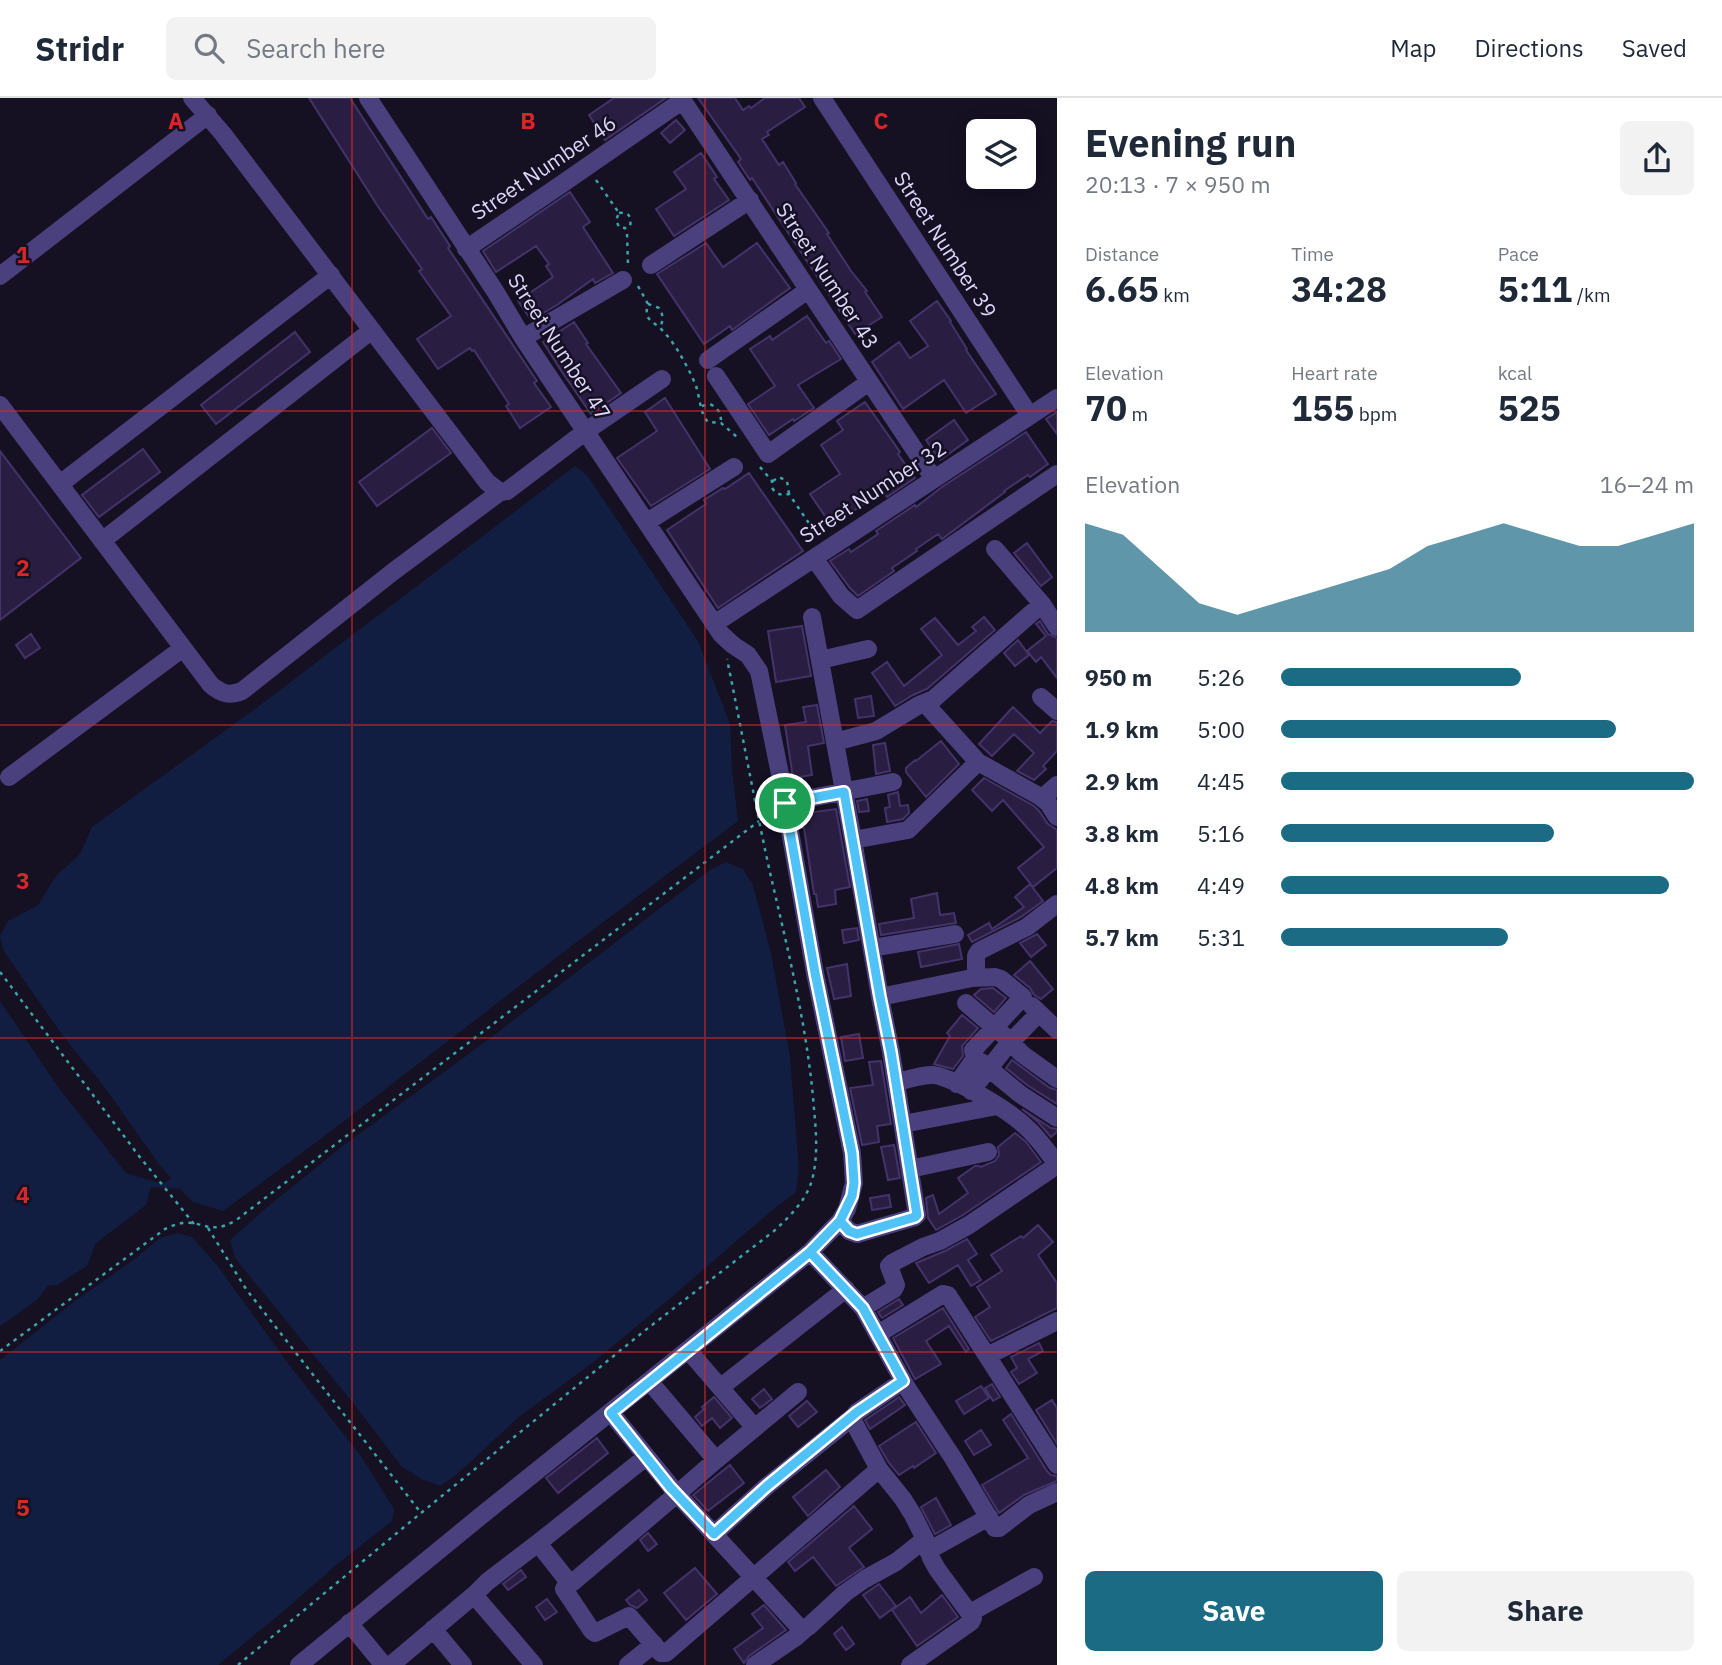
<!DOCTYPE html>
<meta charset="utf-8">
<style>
:root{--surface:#fff;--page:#f2f2f3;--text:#1f2937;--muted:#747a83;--line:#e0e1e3;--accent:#1c6b85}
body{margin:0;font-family:"IBM Plex Sans",sans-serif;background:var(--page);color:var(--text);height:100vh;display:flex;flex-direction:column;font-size:26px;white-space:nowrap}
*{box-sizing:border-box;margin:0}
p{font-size:23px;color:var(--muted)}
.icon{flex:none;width:38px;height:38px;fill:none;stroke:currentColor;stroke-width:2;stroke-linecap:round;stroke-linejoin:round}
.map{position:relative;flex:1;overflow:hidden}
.panel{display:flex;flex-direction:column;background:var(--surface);width:665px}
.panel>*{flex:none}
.fabs{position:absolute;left:966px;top:21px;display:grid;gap:14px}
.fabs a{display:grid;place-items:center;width:70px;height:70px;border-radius:10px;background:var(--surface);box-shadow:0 4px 18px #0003;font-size:35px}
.pin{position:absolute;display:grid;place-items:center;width:60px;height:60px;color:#fff;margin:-30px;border:4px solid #fff;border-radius:50%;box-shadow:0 2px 7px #0007}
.round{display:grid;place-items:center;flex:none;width:74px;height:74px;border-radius:10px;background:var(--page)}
.summary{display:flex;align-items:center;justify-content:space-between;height:119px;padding:0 28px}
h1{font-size:38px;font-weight:700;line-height:52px}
.stats{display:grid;grid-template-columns:repeat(3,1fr);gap:10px;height:119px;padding:7px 28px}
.stats div{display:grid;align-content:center}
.stats b{font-size:35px;font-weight:700}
.stats small{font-size:19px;font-weight:400}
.stats p{font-size:19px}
.chart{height:196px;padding:14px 28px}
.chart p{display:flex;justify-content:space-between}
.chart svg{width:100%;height:126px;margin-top:7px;fill:var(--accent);opacity:.7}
.primary-button{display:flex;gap:14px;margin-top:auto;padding:14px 28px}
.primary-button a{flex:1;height:80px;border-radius:10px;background:var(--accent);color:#fff;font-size:28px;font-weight:700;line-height:80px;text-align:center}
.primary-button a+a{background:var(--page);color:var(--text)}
ul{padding:0 28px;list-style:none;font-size:23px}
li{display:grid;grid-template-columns:112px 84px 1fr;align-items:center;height:52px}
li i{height:18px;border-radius:9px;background:var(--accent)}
header{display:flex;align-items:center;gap:42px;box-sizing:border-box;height:98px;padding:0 35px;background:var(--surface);border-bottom:2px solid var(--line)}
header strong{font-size:33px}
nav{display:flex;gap:38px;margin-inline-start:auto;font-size:24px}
.search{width:490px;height:63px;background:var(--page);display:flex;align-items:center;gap:18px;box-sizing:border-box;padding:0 24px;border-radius:10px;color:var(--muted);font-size:26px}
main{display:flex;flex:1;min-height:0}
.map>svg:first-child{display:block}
.water{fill:#111e41}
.building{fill:#291e41;stroke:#44336b;stroke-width:2}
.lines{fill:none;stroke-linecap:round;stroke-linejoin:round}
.path{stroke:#3ba5aa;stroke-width:2.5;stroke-dasharray:3.5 5;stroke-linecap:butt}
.minor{stroke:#49407d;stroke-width:18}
.route-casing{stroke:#fff;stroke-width:14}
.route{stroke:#4fc3f7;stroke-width:9}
.grid{fill:none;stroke:#d62828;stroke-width:2;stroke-opacity:0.55}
.labels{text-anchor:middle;stroke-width:5;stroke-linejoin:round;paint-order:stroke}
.street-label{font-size:21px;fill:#ded6fb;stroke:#151022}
.grid-label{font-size:23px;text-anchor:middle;font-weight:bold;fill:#d62828;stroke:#151022;stroke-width:5;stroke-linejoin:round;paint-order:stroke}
</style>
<header>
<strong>Stridr</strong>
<div class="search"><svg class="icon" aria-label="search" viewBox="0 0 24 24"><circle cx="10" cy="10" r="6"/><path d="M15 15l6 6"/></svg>Search here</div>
<nav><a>Map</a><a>Directions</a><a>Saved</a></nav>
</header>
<main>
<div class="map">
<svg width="1057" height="1567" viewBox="0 0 1057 1567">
<rect width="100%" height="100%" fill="#151022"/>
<path class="water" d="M 575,368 L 587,377 L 698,543 L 730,626 L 732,672 L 738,723 L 578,843 L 318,1043 L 223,1113 L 193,1104 L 180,1091 L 151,1089 L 146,1107 L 96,1145 L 87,1168 L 57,1187 L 48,1188 L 37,1202 L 0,1228 L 0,903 L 58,989 L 126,1075 L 163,1086 L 171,1080 L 158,1065 L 106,991 L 63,938 L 3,852 L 0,838 L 8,823 L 38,807 L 56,778 L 80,756 L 92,729 L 255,611 Z
M 726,764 L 743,771 L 753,787 L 771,855 L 790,959 L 799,1072 L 796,1094 L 770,1114 L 667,1203 L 595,1263 L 520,1318 L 456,1377 L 440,1388 L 421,1381 L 401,1368 L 361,1315 L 235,1160 L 230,1142 L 266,1110 L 344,1047 L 489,941 L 710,772 Z
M 178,1135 L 192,1139 L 217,1167 L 290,1268 L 361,1358 L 394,1411 L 392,1423 L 335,1468 L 286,1511 L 218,1567 L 0,1567 L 0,1262 L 75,1203 L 132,1163 L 160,1140 Z"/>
<path class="building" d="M 309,0 L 350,0 L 428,121 L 431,119 L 450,148 L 448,150 L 537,283 L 534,285 L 551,309 L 520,330 L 506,308 L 509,306 L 474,252 L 472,253 L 470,250 L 438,271 L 417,241 L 451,218 L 419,173 L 422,171 L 379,110 Z
M 614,0 L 666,0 L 605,42 L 589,17 Z
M 698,0 L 735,0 L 743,12 L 749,8 L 751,10 L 765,0 L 799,0 L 805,9 L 767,34 L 769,37 L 762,41 L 779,67 L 783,64 L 796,85 L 795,86 L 829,135 L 827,136 L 851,173 L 867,193 L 865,194 L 882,219 L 855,236 L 752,80 L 750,82 L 738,64 L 741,61 Z
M 676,22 L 685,32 L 670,45 L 661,35 Z
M 701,55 L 717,79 L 714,81 L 729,102 L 674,138 L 656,111 L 686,91 L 674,74 Z
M 570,94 L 590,124 L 583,129 L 613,175 L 595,185 L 593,181 L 557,207 L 531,222 L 518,203 L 553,179 L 546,168 L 549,166 L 536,148 L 496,174 L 483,153 Z
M 706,145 L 723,169 L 757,145 L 790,190 L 732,232 L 730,228 L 704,246 L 657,176 Z
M 937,203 L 951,223 L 950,224 L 967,251 L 966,252 L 996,296 L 966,315 L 944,282 L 903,311 L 872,264 L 899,244 L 910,260 L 928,248 L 910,223 Z
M 807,218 L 826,245 L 829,243 L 841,261 L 798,287 L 814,310 L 794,323 L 793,321 L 769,337 L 748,306 L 775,288 L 750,251 L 770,238 L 772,242 Z
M 574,224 L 588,245 L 586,246 L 621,295 L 591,316 L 562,274 L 543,244 Z
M 295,234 L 310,254 L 216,326 L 201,307 Z
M 665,300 L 710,371 L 651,408 L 617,360 L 657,333 L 645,314 Z
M 865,304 L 900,354 L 898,356 L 915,380 L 887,399 L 883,394 L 831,427 L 810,396 L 840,376 L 821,347 L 843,332 L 837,323 Z
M 1057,314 L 1057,336 L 1046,321 Z
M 954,322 L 968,342 L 940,362 L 926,342 Z
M 432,330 L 451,355 L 377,408 L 359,384 Z
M 1026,334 L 1048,366 L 1030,379 L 1028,377 L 1004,393 L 1005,394 L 942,441 L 938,436 L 916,451 L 917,453 L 892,470 L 894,473 L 858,498 L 850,490 L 830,463 L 849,451 L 851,454 L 878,436 L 876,433 L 915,407 L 916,409 L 942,389 Z
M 143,351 L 160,374 L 99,419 L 82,397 Z
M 0,353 L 81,460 L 0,522 Z
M 749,375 L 803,453 L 718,510 L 667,432 L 706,406 L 704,402 L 723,390 L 725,391 Z
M 1027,445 L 1052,479 L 1041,488 L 1014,455 Z
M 984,519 L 995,532 L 927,591 L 913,597 L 895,608 L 872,575 L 887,564 L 904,588 L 942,557 L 921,531 L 935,520 L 958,547 L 976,533 L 972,529 Z
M 1040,523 L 1048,536 L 1057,540 L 1057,580 L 1041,559 L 1036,564 L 1027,553 L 1046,538 L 1036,526 Z
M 802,528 L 811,578 L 776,584 L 768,533 Z
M 31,536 L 40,550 L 25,560 L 16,547 Z
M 1018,542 L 1029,557 L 1015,568 L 1004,555 Z
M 871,598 L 874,618 L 858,620 L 855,601 Z
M 817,607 L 824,645 L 808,648 L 812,677 L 793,680 L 785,627 L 806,624 L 803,609 Z
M 1013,609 L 1040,635 L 1052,623 L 1057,624 L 1057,653 L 1043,668 L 1046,671 L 1034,682 L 1017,673 L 1034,655 L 1014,636 L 992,658 L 979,646 Z
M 941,643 L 959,666 L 926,699 L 906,674 L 906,670 L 915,662 L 916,663 Z
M 885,645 L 890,673 L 876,676 L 873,647 Z
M 984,680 L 1034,708 L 1039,713 L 1048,726 L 1057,732 L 1057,770 L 1033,789 L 1018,770 L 1044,749 L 1003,702 L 992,713 L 972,692 Z
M 898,694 L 900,708 L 908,707 L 909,715 L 903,721 L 887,724 L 885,710 L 890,709 L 888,697 Z
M 867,701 L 869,713 L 859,714 L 857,703 Z
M 836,711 L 850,789 L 835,792 L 836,806 L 818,809 L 816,796 L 814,796 L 804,730 L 802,730 L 799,716 Z
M 1030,786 L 1043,803 L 1021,819 L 972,844 L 968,837 L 989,825 L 992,831 L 1024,809 L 1015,799 Z
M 937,795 L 940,817 L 954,815 L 956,825 L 881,837 L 879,826 L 914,820 L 911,801 Z
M 857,830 L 859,842 L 844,845 L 842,832 Z
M 1037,836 L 1046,847 L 1031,859 L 1020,845 Z
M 959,846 L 962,861 L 921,869 L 918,854 Z
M 1030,863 L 1053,891 L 1041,901 L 1034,897 L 1030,890 L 1014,877 Z
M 847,866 L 851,898 L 834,901 L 827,870 Z
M 993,890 L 1006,900 L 994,914 L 974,897 L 981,891 Z
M 962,917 L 978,930 L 962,948 L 963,958 L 953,971 L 934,966 L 950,938 L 947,935 Z
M 859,936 L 863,960 L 845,963 L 841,939 Z
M 1012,962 L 1050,990 L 1057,992 L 1057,1006 L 1027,987 L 1006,970 Z
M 881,963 L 891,1026 L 877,1028 L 879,1044 L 862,1047 L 850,990 L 873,987 L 869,964 Z
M 1022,1011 L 1051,1030 L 1057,1031 L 1057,1034 L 1051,1039 L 1038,1024 Z
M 1015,1035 L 1026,1044 L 1041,1064 L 963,1117 L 936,1132 L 928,1120 L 926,1100 L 933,1097 L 939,1116 L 968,1095 L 958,1080 L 975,1068 L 979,1068 L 981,1069 L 995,1063 L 999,1057 L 998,1049 Z
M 894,1047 L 900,1080 L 888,1082 L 881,1049 Z
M 889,1097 L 891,1109 L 872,1112 L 870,1100 Z
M 1038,1127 L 1053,1144 L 1038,1157 L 1057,1185 L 1057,1210 L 991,1243 L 975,1219 L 990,1209 L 977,1189 L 1002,1173 L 991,1157 L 1021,1138 L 1023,1140 Z
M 967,1141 L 977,1156 L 968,1162 L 981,1182 L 971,1188 L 958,1167 L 929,1185 L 916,1165 L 945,1153 Z
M 899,1201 L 903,1207 L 882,1220 L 878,1214 Z
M 943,1210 L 969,1251 L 966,1254 L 949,1228 L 926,1243 L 941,1266 L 915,1281 L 893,1240 Z
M 1039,1245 L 1043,1253 L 1028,1261 L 1037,1275 L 1019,1286 L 1011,1274 L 1017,1270 L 1011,1259 Z
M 992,1286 L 1000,1299 L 993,1303 L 985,1290 Z
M 981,1288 L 989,1300 L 964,1316 L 956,1303 Z
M 764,1291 L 772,1301 L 760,1310 L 752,1301 Z
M 714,1299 L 732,1320 L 720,1330 L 712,1320 L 702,1328 L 695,1319 L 704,1311 L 702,1309 Z
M 899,1299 L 905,1307 L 870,1331 L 865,1322 Z
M 1052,1302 L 1057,1310 L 1057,1346 L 1036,1312 Z
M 807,1303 L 817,1314 L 798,1329 L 789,1318 Z
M 1011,1316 L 1047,1373 L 1051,1377 L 1057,1378 L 1057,1383 L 1024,1397 L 999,1415 L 982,1387 L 1028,1360 L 1003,1322 Z
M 916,1324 L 936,1355 L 914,1370 L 913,1368 L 899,1377 L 889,1365 L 879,1348 Z
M 981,1332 L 991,1347 L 974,1357 L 965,1343 Z
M 597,1340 L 608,1355 L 558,1395 L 546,1380 Z
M 730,1367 L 744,1385 L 708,1413 L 693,1397 Z
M 826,1372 L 840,1389 L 808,1418 L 793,1399 Z
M 936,1400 L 951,1427 L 935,1436 L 921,1409 Z
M 854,1408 L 872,1431 L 849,1450 L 864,1469 L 836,1488 L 813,1459 L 795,1473 L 788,1464 Z
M 648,1435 L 657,1446 L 648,1453 L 640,1442 Z
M 695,1470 L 717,1496 L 686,1522 L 664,1495 Z
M 521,1472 L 526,1479 L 508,1492 L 503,1486 Z
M 879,1486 L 896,1508 L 880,1520 L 863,1497 Z
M 639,1492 L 647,1502 L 637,1510 L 630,1507 L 626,1502 Z
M 942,1497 L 958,1519 L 917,1548 L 892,1512 L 910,1499 L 921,1515 Z
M 547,1501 L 557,1514 L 545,1522 L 536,1509 Z
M 764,1507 L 786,1532 L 749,1558 L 744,1565 L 734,1551 L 763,1530 L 752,1516 Z
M 842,1529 L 854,1546 L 846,1552 L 834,1536 Z"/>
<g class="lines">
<path class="path" d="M 596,82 L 619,115 L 616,122 L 619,129 L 625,130 L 627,135 L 628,167
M 619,115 C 629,114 632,119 630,128 L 625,130
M 638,188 L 648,206 C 643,223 653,222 662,232 C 669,239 676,249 681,258 C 687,268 692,278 696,288 C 700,300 700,315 708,324 L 721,325 L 737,339
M 648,206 L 659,210 C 663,217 664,221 660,229
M 702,308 L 710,306 C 719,311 721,315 721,325
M 760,369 L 772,383 L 772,390 C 777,397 780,397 789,396 L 819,440
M 773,383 L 779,379 L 787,383 L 789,396
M 0,874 L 139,1058 L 194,1126
M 208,1130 L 246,1191 L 421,1415
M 0,1253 L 165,1131 C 170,1129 176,1126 182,1125 C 205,1123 209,1137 235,1123 L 759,723
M 238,1567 L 421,1415 L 643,1234 L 774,1133 C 791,1117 808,1101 813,1078 C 819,1051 815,1025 813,999 C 806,925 788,852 771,779 C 755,707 742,634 727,561"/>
<path class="minor" d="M 192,0 L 223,36 L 487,384 L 500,394 L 507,393 L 586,333 L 662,281
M 681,0 L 934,381
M 822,0 L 1030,318
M 466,151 L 559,88 L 683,2
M 651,167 L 750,102
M 0,178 L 208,17
M 523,240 L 623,182
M 708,262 L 808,192
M 716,278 L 768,356 L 869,284
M 0,307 L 211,587 C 222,596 229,598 242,593 L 394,473 L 500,394
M 60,386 L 331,177
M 647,424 L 734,369
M 102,443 L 372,232
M 995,451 L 1042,506 L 1057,529
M 814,460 L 841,498 L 857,512 L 1057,376
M 812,519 L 853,742 L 880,899 L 891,954 L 917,1117 L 915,1119 L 857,1136 L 849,1133 L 840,1123
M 714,526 L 1057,300
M 820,562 L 868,551
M 1041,599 L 1057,613
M 835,644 L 876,633 L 919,607 L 931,602
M 978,664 L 930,611 L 928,608 L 929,605 L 1042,506
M 9,679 L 183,550
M 1042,700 L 1057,687
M 785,705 L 893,684
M 853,742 L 908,732 L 978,664 L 1039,698 L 1048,705 L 1057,719
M 872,850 L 955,836
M 976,880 L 976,858 L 979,853 L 1027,829 L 1057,806
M 880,899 L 972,880 L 995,879 L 1001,881 L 1023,899 L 976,949 L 973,952 L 975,960 L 957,986
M 966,905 L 1008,941 L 1022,956 L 1057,981
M 1032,908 L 1057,932
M 981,964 L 1020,996 L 1057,1020
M 896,984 C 908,982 922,976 934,977 C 957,981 1008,1012 1025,1028 C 1038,1039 1047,1053 1057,1066
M 971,993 L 1006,949 L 1039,915
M 903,1026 L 997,1008
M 910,1071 L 988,1054
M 810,1154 L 863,1210 L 907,1290 L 953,1360 L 995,1430 L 999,1430 L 1029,1407 L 1057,1394
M 863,1210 L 894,1191 L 896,1187 L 889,1168 L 892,1165 L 923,1149 L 940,1143 L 969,1127 L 1057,1067
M 878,1236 L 943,1196 L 948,1197 L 1057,1367
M 688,1252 L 755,1330
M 987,1258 L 1057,1223
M 903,1283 L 857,1314 L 854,1318 L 853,1323 L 879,1371 L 903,1401 L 913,1417 L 925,1441 L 931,1460 L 937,1471 L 973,1520 L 971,1524 L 910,1567
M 650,1284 L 716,1362
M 721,1289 L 846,1191
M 798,1294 L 716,1362 L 677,1396 L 800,1530 L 808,1529 L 845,1495 L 865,1481 L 896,1464 L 925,1441
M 714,1436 L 767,1388 L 854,1318
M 538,1445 L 567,1482 L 572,1485 L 677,1396 L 611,1315
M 928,1453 L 989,1419
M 568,1483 L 564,1491 L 592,1533 L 595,1535 L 629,1518 L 661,1555 L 666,1555 L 879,1371
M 474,1497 L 534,1567
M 970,1515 L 1034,1479
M 349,1525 L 382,1565
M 433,1531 L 463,1567
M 299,1567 L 482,1417 L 810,1154 L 840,1123 L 847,1111 L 854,1085 L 852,1055 L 815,875 L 779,671 L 759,573 L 748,557 L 733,547 L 721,536 L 523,240 L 495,193 L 368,0
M 391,1567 L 474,1497 L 487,1484 L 538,1445 L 646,1359
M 628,1567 L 654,1546
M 755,1567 L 796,1539 L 806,1530"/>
</g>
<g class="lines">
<g class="route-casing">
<path id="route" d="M 785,705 L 815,875 L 852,1055 L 854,1085 L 852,1098 L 840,1123 L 810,1154 L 611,1315 L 670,1389 L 714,1436 L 767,1388 L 857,1314 L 903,1283 L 863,1210 L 810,1154 L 840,1123 L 849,1133 L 857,1136 L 915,1119 L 917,1117 L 891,954 L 880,899 L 844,694 L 785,705"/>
</g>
<use href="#route" class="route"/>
</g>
<path class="grid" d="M 352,0 L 352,1567M 705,0 L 705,1567M 0,313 L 1057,313M 0,627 L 1057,627M 0,940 L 1057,940M 0,1254 L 1057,1254"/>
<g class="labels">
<g class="street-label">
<text transform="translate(544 70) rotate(-34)" y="7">Street Number 46</text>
<text transform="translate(945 147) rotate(57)" y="7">Street Number 39</text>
<text transform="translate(827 178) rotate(57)" y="7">Street Number 43</text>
<text transform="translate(559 249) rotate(57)" y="7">Street Number 47</text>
<text transform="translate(873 394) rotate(-33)" y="7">Street Number 32</text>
</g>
</g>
<g class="grid-label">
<text x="176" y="31">A</text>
<text x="528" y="31">B</text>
<text x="881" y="31">C</text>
<text x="23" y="165">1</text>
<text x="23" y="478">2</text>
<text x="23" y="791">3</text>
<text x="23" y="1105">4</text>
<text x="23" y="1418">5</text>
</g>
</svg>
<div class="fabs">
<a><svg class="icon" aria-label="layers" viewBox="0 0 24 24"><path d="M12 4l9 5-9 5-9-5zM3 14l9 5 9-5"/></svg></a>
</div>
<div class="pin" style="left:785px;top:705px;background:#1e9e55"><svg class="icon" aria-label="arrive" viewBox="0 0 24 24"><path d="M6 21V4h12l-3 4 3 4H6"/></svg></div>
</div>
<section class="panel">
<div class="summary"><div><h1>Evening run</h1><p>20:13 · 7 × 950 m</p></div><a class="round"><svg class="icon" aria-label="share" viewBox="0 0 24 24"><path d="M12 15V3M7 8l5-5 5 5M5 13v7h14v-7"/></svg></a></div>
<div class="stats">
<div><p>Distance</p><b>6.65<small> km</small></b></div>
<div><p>Time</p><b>34:28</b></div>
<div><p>Pace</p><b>5:11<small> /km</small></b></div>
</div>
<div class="stats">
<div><p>Elevation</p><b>70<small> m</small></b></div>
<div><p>Heart rate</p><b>155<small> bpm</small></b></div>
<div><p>kcal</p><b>525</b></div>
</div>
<div class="chart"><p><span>Elevation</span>16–24 m</p>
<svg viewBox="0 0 160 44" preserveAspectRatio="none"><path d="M0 44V6L10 10L20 22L30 34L40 38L50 34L60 30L70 26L80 22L90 14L100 10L110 6L120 10L130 14L140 14L150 10L160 6V44z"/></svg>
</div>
<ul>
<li><b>950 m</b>5:26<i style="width:58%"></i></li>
<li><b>1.9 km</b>5:00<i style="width:81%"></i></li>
<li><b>2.9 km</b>4:45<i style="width:100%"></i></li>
<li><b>3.8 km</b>5:16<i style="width:66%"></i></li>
<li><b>4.8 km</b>4:49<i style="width:94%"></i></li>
<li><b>5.7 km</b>5:31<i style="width:55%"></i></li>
</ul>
<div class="primary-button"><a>Save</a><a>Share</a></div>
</section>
</main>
